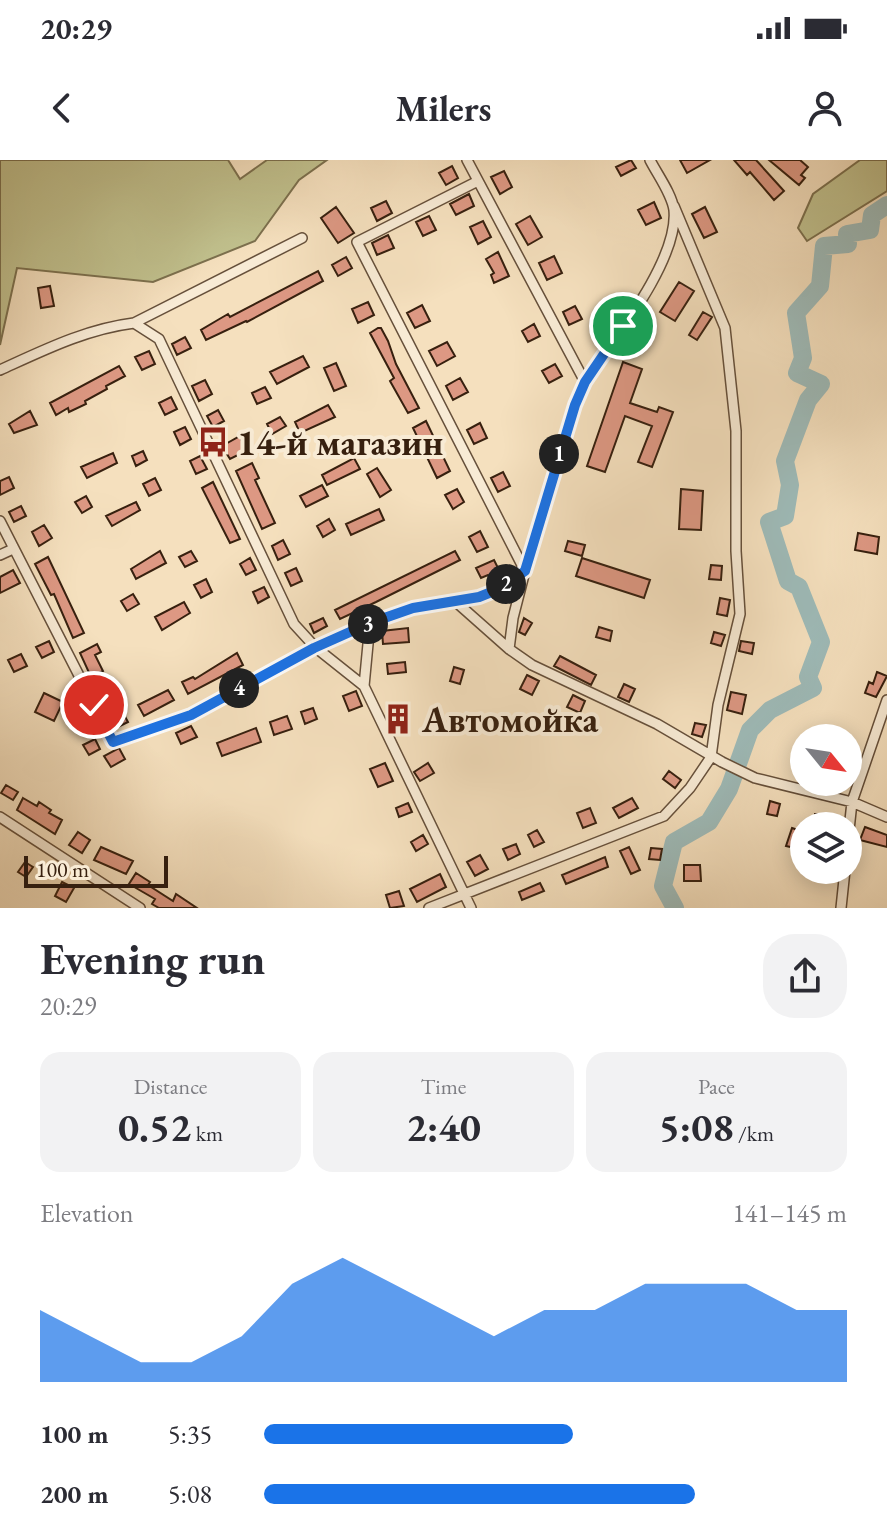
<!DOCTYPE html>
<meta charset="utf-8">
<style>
:root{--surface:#fff;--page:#f2f2f3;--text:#2b2b33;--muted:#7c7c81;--accent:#1a73e8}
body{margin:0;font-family:"EB Garamond",serif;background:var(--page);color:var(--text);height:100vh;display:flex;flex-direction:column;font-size:30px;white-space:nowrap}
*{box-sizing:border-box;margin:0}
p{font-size:26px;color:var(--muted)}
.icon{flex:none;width:44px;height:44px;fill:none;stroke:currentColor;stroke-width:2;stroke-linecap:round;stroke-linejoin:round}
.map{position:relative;height:748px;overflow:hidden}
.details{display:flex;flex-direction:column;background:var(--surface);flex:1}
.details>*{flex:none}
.needle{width:52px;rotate:120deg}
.tools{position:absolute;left:790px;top:564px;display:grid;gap:16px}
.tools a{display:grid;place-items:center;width:72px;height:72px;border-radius:50%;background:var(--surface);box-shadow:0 4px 20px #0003;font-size:40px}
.scale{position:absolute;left:24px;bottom:20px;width:144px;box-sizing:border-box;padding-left:8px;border:4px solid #37200f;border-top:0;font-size:22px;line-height:28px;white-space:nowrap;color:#37200f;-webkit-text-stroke:6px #f8ebd5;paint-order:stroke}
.pin{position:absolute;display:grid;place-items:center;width:68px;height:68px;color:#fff;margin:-34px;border:4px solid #fff;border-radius:50%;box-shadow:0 2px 8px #0007}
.km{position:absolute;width:40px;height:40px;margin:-20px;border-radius:50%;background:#222;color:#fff;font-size:22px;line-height:40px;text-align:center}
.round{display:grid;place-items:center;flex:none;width:84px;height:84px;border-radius:32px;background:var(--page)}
.overview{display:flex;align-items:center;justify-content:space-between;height:136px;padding:0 40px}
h1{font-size:44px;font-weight:700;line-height:60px}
.figures{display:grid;grid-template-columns:repeat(3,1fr);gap:12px;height:136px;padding:8px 40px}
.figures div{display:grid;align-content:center;border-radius:20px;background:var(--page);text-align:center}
.figures b{font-size:40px;font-weight:700}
.figures small{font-size:22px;font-weight:400}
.figures p{font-size:22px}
.chart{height:224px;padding:16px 40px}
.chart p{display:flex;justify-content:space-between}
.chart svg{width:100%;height:144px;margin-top:8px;fill:var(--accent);opacity:.7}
ul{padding:0 40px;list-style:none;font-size:26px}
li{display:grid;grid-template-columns:128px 96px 1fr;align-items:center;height:60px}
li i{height:20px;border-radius:10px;background:var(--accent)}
.status{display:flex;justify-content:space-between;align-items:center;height:56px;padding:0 40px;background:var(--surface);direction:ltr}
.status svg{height:22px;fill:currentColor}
header{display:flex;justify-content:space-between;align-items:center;height:104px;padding:0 40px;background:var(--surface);font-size:36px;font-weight:700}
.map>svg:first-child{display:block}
.green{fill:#c1c18e;stroke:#7c704e;stroke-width:2}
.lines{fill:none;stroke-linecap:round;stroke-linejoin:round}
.river{stroke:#9ebbb9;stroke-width:18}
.building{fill:#dd9883;stroke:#37200f;stroke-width:2}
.minor-casing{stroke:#66503b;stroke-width:12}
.minor{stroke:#f8ebd5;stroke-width:9}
.route-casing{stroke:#fff;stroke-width:16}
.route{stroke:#1a73e8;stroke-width:10}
.labels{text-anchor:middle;stroke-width:8;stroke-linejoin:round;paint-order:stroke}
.poi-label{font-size:36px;font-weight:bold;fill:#37200f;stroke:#f8ebd5;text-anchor:start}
</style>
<div class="status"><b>20:29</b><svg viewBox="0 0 49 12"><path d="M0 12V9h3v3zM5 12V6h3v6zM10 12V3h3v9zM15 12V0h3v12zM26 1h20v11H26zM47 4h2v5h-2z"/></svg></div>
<header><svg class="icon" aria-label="back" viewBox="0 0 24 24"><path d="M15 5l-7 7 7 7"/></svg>Milers<svg class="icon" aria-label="person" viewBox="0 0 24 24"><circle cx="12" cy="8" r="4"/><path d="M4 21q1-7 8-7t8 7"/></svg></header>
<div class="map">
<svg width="887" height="748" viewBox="0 0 887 748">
<rect width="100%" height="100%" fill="#f5e0be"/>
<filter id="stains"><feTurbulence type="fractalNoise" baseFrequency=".0025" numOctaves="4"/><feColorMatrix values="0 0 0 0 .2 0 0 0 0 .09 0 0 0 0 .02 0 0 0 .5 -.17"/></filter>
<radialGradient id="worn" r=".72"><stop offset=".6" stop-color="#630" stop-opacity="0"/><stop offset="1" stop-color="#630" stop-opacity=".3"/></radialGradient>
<path class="green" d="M 0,0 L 228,0 L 240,19 L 267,0 L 327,0 L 299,20 L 255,81 L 153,122 L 17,108 L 0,185 Z
M 860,0 L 887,0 L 887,31 L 807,81 L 798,68 L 813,34 Z"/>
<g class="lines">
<path class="river" d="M 675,748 L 663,726 L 674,682 L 709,662 L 729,629 L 750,570 L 770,550 L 813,528 L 808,517 L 821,482 L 799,427 L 788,421 L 769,362 L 785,356 L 790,325 L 785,301 L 808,240 L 821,224 L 797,213 L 803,198 L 796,153 L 820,126 L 824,86 L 848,84 L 847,74 L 870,70 L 872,55 L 887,45"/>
</g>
<path class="building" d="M 631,0 L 636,8 L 621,16 L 616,7 Z
M 680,0 L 710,0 L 687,13 Z
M 734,0 L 756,0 L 784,31 L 774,40 L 750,12 L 747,15 Z
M 769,0 L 800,0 L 808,7 L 801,15 L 805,18 L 799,25 Z
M 452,6 L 458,18 L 446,25 L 439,13 Z
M 504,11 L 512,27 L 500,34 L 491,17 Z
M 469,34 L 474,46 L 456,55 L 450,44 Z
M 386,41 L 392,53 L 377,61 L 371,48 Z
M 654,42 L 661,58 L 646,65 L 638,50 Z
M 336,47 L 354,73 L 338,83 L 321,58 Z
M 705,47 L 717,72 L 704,78 L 692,54 Z
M 429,56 L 436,70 L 423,76 L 416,62 Z
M 530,56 L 542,77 L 528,85 L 516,64 Z
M 483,61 L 491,77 L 478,84 L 470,67 Z
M 388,75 L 394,88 L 377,95 L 372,83 Z
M 498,92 L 509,116 L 494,123 L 491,115 L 494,113 L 486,99 Z
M 554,96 L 562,113 L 547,120 L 539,103 Z
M 346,97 L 352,108 L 338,116 L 332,105 Z
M 318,111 L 323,121 L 247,162 L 246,161 L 206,180 L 201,170 L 216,161 L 228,154 L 230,157 Z
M 679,122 L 694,131 L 675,161 L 660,152 Z
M 50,126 L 54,146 L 41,148 L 38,128 Z
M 368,142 L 374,155 L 358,163 L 352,149 Z
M 422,145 L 430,161 L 415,168 L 407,153 Z
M 575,146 L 582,159 L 569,165 L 563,152 Z
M 703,152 L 712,157 L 697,180 L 689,175 Z
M 534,164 L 540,176 L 528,182 L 522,171 Z
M 378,168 L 381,168 L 388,181 L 396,204 L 419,248 L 408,253 L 390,221 L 394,218 L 370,173 Z
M 185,177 L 191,188 L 177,195 L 172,184 Z
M 447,182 L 455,196 L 437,206 L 429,191 Z
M 149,191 L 155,204 L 142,210 L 135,197 Z
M 303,196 L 309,207 L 277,224 L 270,212 Z
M 623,202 L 642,209 L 630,243 L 657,252 L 659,247 L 673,252 L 652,307 L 638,302 L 652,266 L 625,256 L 605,312 L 587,306 Z
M 336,203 L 346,226 L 334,231 L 324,208 Z
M 555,204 L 562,216 L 549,223 L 542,211 Z
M 119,206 L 125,216 L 106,226 L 107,229 L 85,241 L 86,244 L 69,252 L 68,248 L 56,255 L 50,243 Z
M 460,218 L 468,232 L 453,240 L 446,226 Z
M 205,220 L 212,234 L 199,241 L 192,226 Z
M 265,227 L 271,238 L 257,244 L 252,233 Z
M 171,237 L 177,249 L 165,255 L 159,243 Z
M 328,245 L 335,257 L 300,273 L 295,262 Z
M 218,250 L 224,261 L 213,267 L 207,256 Z
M 30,251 L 37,265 L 14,273 L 9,264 Z
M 280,257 L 286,266 L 272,274 L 267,264 Z
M 426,261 L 450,311 L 437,318 L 413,268 Z
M 480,263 L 487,278 L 474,284 L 467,270 Z
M 185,267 L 191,279 L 180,285 L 174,272 Z
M 240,276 L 246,291 L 230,299 L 222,286 Z
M 143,291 L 147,300 L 136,306 L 132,296 Z
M 113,293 L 117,303 L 87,318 L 81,307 Z
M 200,296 L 207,309 L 196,314 L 190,301 Z
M 354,298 L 360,309 L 327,325 L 322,315 Z
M 252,303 L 259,318 L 255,320 L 275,363 L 262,369 L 236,311 Z
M 377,308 L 391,330 L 380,337 L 367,314 Z
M 503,312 L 510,326 L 498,332 L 491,318 Z
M 9,317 L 14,328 L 0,335 L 0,321 Z
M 155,318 L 161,330 L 149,336 L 143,324 Z
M 213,322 L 240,379 L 230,383 L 202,328 Z
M 322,325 L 328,336 L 306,347 L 300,336 Z
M 457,329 L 464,342 L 453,349 L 445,335 Z
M 681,329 L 703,331 L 701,370 L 679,369 Z
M 86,336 L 92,347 L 82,353 L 75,342 Z
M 136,342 L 140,350 L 112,366 L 106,356 Z
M 21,346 L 26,356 L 14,362 L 9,352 Z
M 379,349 L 384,360 L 351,375 L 346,364 Z
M 329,359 L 335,370 L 323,377 L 317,366 Z
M 44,365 L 52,378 L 39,386 L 32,372 Z
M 480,371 L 488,387 L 477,392 L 469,377 Z
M 858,373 L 879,377 L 877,394 L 855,390 Z
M 283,380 L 290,394 L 278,400 L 272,386 Z
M 568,381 L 585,385 L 582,396 L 565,391 Z
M 160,391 L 166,403 L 136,419 L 131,409 Z
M 191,391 L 197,401 L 185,407 L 179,397 Z
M 455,391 L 460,400 L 376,442 L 340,459 L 335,450 Z
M 48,397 L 84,473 L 73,478 L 54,434 L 51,435 L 35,404 Z
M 250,398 L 256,410 L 246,415 L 240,404 Z
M 582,398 L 650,420 L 644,438 L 576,416 Z
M 494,400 L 501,414 L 491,419 L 488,415 L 481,418 L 476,408 Z
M 711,405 L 722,406 L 721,420 L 709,419 Z
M 296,408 L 302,421 L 291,426 L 285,413 Z
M 13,410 L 20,423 L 0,433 L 0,417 Z
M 206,419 L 212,432 L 201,438 L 194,425 Z
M 264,427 L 269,437 L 258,443 L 253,432 Z
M 133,434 L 139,444 L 127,451 L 121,441 Z
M 720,438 L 730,440 L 727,456 L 717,454 Z
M 184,442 L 190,453 L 162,470 L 155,457 Z
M 323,458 L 327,466 L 314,473 L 310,464 Z
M 524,458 L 532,463 L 525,475 L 519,472 Z
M 599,467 L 612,471 L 610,481 L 596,477 Z
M 408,468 L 409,482 L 383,484 L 382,471 Z
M 714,472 L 725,475 L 721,486 L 711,483 Z
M 49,481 L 54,492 L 42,498 L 36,487 Z
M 741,481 L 754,483 L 752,494 L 739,491 Z
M 97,484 L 101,492 L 95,495 L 103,511 L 91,517 L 80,493 Z
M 237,493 L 243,505 L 188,534 L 182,522 L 193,517 L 195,519 Z
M 21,494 L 27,506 L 14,512 L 8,500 Z
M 560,496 L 596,515 L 591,525 L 554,506 Z
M 405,502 L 406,512 L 388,514 L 387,504 Z
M 454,507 L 464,510 L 460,524 L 450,521 Z
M 877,512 L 887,516 L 876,537 L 865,533 L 869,522 L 873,524 Z
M 527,515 L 539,521 L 532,535 L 520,529 Z
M 624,524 L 635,529 L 629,542 L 618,537 Z
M 168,530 L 174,540 L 144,556 L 138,545 Z
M 356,531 L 362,546 L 349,551 L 343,536 Z
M 731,532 L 746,535 L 742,554 L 727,550 Z
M 44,533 L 63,542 L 54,561 L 35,552 Z
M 573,535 L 585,541 L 580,553 L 567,547 Z
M 313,548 L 317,559 L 305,564 L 301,552 Z
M 77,550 L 83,560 L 72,566 L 67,556 Z
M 122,551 L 128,562 L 116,568 L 111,557 Z
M 392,553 L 404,553 L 404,564 L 392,564 Z
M 287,556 L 292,569 L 274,575 L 270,562 Z
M 695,563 L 706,565 L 702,577 L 692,574 Z
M 191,566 L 197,577 L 181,584 L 176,573 Z
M 256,568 L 261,582 L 222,596 L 217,583 Z
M 95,579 L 100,589 L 89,595 L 83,585 Z
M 119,588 L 125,599 L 111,607 L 104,596 Z
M 385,603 L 393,621 L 378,627 L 370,609 Z
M 428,603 L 434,613 L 420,621 L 414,612 Z
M 669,611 L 681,620 L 675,628 L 663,619 Z
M 6,625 L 18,632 L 13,640 L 1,633 Z
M 23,638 L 37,646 L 39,642 L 51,650 L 49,653 L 62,660 L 55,674 L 17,650 Z
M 632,638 L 638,648 L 619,658 L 613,648 Z
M 770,641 L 780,644 L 777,656 L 767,654 Z
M 408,643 L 412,652 L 399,657 L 396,648 Z
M 590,648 L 596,663 L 583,668 L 577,653 Z
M 815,654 L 841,657 L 840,666 L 814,666 Z
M 865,667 L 887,675 L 887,687 L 860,680 Z
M 792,668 L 801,671 L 795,688 L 786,686 Z
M 537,670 L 544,682 L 534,687 L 528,675 Z
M 78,672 L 90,680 L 82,693 L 69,685 Z
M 423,675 L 428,684 L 416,691 L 411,682 Z
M 516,684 L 520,694 L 508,700 L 503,689 Z
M 101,687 L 133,701 L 126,714 L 94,700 Z
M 629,687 L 640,710 L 631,714 L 620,691 Z
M 651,688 L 662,689 L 660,700 L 649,699 Z
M 480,695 L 488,709 L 475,716 L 467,702 Z
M 605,697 L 608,707 L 566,724 L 562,715 Z
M 25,702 L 33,707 L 26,717 L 18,712 Z
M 684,705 L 700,705 L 701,721 L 684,721 Z
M 136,713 L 150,722 L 148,725 L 173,741 L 176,734 L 197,748 L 159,748 L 152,744 L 155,739 L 129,724 Z
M 440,714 L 446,727 L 417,742 L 410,729 Z
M 62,722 L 74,728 L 66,742 L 55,736 Z
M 540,723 L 544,731 L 522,740 L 519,732 Z
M 399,731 L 404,746 L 390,748 L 386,735 Z"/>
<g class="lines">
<g class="minor-casing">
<path id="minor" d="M 467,0 L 585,222
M 478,21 L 357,82 L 525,411
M 134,163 L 159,179 L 294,464 L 315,487 L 364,526 L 471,748
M 0,210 C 44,190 86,169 134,163 L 302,78
M 0,361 L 113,582 L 191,555 L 314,488 L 370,463 L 413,448 L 479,437 L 499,429 L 525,411
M 0,395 L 13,389
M 456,442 L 509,489 L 532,505 L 657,564 L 722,602 L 755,618 L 852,642 L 887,657
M 509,489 L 513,458 L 525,411 L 576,243 L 585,222 C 613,181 679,100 674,50 C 672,34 657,14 650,0
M 364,526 L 370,463
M 0,657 L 140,748
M 848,679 L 852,642 L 887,540
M 429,748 L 664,656 L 690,628 L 711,597 L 718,545 L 740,454 L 736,391 L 736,271 L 725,168 L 674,46
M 841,748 L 845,710"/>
</g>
<use href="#minor" class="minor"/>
</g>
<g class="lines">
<g class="route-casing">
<path id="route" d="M 94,545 L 113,582 L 191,555 L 314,488 L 370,463 L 413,448 L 479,437 L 499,429 L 525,411 L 575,245 L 585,222 L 623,166"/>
</g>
<use href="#route" class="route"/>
</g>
<defs>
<g id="bus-bare" transform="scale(2.4)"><path d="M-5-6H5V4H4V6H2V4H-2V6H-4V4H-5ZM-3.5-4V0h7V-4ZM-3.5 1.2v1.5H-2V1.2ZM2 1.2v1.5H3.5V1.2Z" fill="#8f2418" stroke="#f8ebd5" stroke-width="2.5" paint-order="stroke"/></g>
<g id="building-bare" transform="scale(2.4)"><path d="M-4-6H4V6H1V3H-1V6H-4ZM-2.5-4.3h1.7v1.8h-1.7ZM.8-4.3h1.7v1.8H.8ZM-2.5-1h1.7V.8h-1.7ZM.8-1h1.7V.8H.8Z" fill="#8f2418" stroke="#f8ebd5" stroke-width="2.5" paint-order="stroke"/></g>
</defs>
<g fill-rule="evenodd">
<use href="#bus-bare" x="213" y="282"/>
<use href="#building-bare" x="398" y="559"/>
</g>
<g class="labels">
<g class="poi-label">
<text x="237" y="295">14-й магазин</text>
<text x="422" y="572">Автомойка</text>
</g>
</g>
<rect width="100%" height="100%" filter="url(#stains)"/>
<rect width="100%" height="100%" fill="url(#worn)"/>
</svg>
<div class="tools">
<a><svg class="needle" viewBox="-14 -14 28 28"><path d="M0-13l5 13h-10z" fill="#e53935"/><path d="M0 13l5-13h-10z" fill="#7c7c81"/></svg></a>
<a><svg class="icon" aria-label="layers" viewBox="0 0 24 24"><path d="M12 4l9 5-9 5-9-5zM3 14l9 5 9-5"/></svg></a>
</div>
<div class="scale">100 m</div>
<div class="pin" style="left:623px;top:166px;background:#1e9e55"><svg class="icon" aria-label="arrive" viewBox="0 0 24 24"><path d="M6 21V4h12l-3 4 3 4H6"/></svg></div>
<div class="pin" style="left:94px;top:545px;background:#d93025"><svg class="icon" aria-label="check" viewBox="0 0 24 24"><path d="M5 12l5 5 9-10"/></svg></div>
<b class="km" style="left:559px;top:294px">1</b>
<b class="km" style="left:506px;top:424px">2</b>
<b class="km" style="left:368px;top:464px">3</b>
<b class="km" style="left:239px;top:528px">4</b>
</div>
<section class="details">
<div class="overview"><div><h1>Evening run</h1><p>20:29</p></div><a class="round"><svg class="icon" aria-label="share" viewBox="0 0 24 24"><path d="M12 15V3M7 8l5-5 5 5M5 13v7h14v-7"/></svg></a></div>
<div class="figures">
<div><p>Distance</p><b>0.52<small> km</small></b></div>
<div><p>Time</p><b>2:40</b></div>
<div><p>Pace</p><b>5:08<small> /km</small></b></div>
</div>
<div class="chart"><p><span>Elevation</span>141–145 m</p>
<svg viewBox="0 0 160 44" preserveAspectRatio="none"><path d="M0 44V22L10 30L20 38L30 38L40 30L50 14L60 6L70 14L80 22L90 30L100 22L110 22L120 14L130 14L140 14L150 22L160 22V44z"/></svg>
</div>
<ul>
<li><b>100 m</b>5:35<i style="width:53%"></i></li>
<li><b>200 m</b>5:08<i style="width:74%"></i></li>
</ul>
</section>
